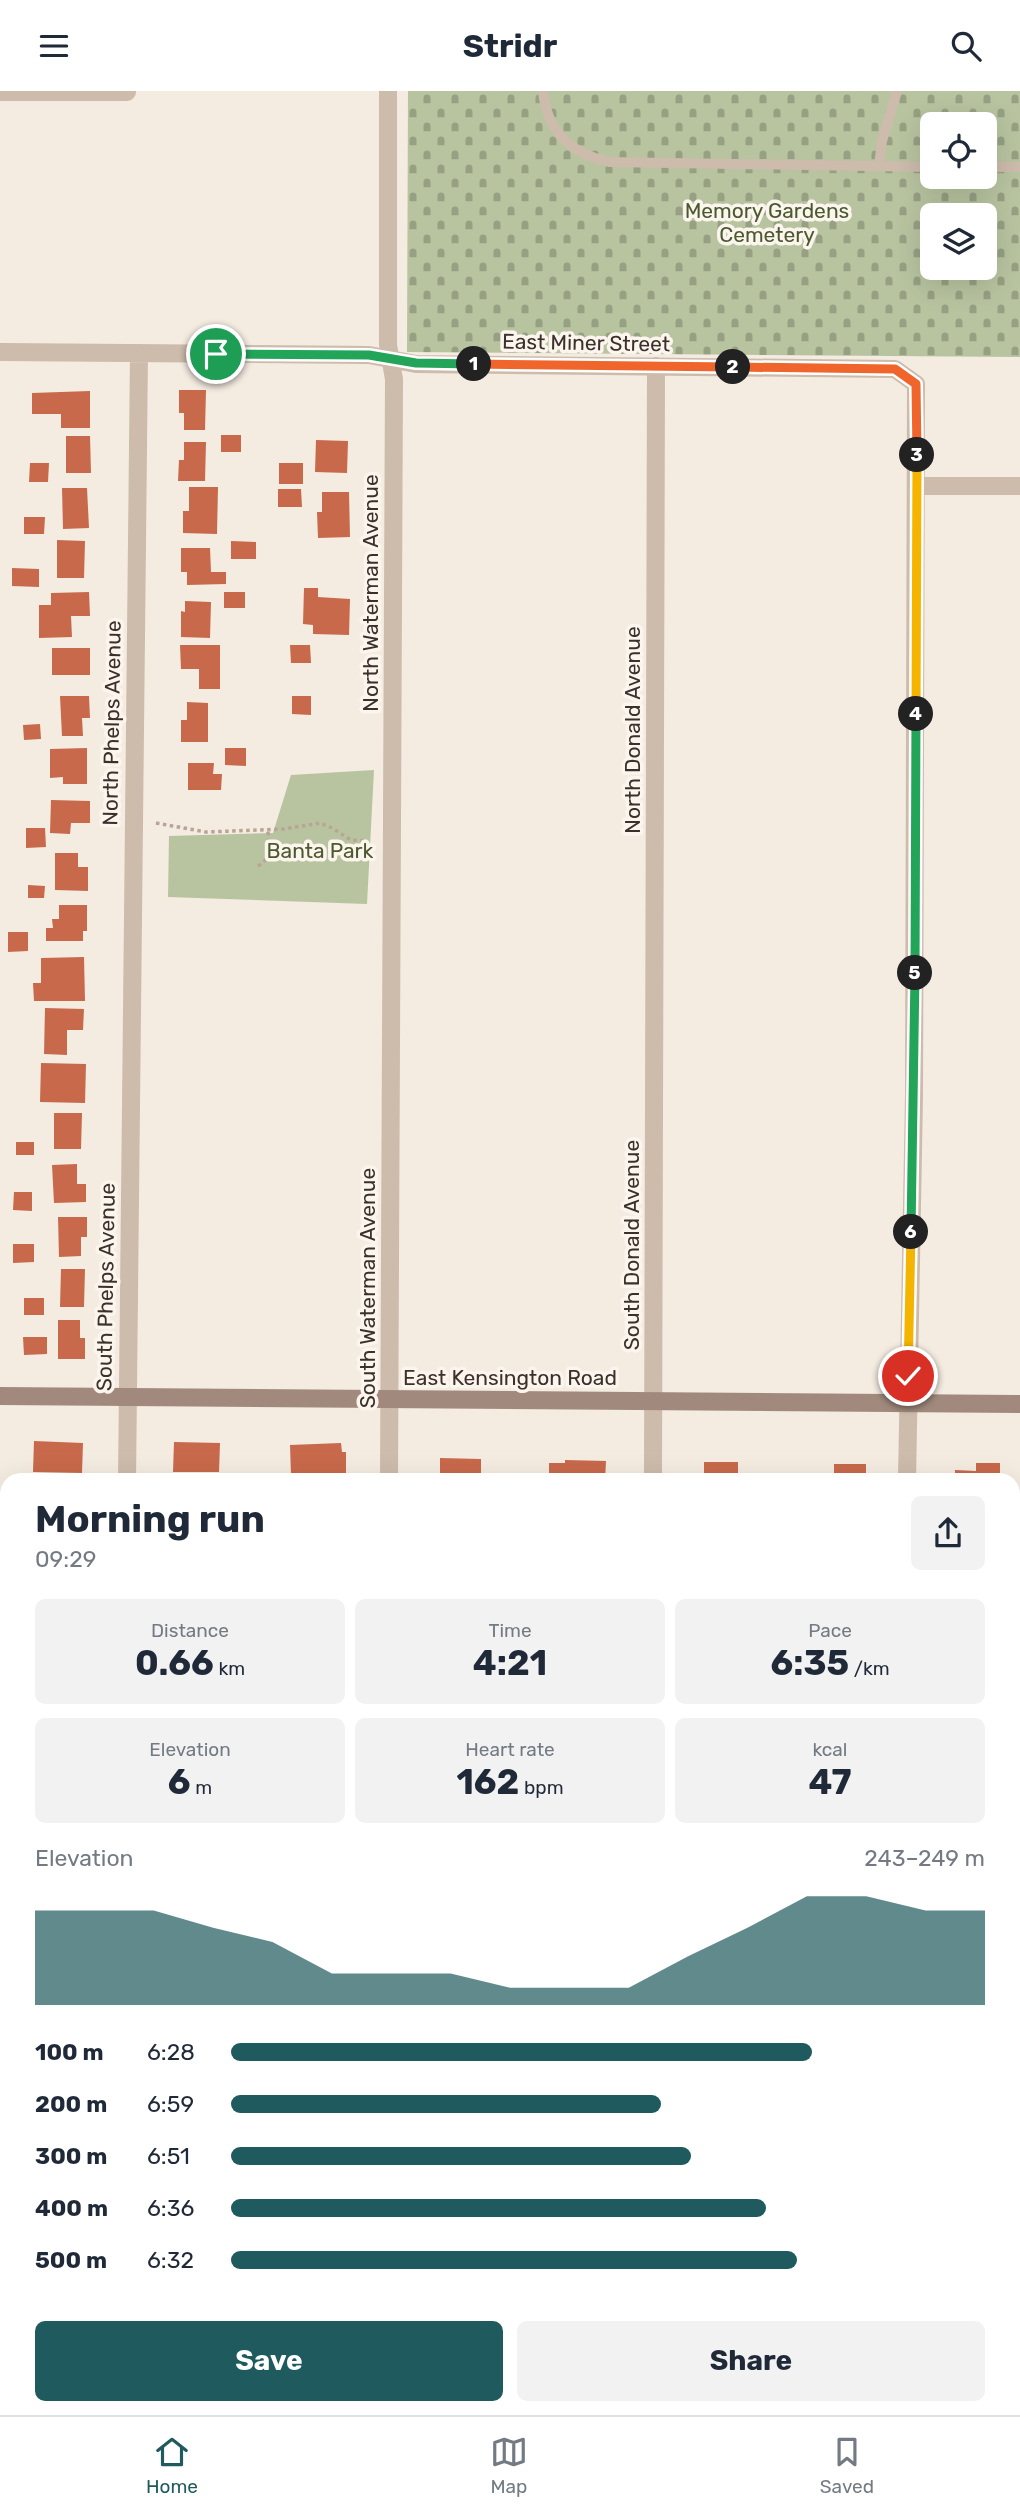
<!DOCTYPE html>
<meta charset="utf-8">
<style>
:root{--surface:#fff;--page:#f2f2f3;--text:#1f2937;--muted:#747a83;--line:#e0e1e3;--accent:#1f5a5e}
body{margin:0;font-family:Rubik,sans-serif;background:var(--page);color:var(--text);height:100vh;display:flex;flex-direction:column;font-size:26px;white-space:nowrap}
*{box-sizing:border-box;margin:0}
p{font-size:23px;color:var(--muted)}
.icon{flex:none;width:38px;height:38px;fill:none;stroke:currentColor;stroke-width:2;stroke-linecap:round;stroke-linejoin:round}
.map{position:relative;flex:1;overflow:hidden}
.sheet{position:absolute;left:0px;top:1382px;width:1020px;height:942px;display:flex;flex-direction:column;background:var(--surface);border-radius:21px 21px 0 0;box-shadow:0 7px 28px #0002}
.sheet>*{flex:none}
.tools{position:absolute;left:920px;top:21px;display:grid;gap:14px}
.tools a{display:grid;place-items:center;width:77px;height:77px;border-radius:10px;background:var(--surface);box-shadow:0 7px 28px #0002;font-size:35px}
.pin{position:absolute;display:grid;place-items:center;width:60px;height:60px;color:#fff;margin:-30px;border:4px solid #fff;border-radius:50%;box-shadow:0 2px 7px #0007}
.km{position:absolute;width:35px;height:35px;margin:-18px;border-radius:50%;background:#222;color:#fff;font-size:19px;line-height:35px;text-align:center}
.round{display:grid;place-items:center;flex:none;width:74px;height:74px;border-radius:10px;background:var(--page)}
.head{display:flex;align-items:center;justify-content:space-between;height:119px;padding:0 35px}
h1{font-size:38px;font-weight:700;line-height:52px}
.stats{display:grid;grid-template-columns:repeat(3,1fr);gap:10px;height:119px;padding:7px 35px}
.stats div{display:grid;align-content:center;border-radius:10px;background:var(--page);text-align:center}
.stats b{font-size:35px;font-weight:700}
.stats small{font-size:19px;font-weight:400}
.stats p{font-size:19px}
.chart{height:196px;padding:14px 35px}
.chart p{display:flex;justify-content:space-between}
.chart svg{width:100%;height:126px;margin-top:7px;fill:var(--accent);opacity:.7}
.cta{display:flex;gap:14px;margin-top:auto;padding:14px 35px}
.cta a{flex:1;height:80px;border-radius:10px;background:var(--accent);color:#fff;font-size:28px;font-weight:700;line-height:80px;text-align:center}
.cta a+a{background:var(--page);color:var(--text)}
ul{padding:0 35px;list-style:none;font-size:23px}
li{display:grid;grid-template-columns:112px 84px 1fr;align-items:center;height:52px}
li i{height:18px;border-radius:9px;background:var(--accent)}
header{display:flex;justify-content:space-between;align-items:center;height:91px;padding:0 35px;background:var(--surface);font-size:32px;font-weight:700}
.dock{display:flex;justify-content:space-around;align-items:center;height:98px;border-top:2px solid var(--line);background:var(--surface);font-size:19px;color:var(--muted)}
.dock a{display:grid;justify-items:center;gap:4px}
.dock .active{color:var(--accent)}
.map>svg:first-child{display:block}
.cemetery{fill:url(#cemetery-stones);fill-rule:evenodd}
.park{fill:#b8c4a0}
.building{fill:#c8694b}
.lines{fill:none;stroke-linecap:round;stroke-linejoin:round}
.path{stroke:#b9a596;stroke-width:3.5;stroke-dasharray:3.5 3.5;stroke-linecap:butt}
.lane{stroke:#cdbbac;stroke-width:10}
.street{stroke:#cdbbac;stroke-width:18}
.secondary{stroke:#a18a7d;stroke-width:18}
.split-1-casing{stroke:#fff;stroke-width:14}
.split-2-casing{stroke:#fff;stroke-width:14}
.split-3-casing{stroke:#fff;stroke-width:14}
.split-4-casing{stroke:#fff;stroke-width:14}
.split-5-casing{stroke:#fff;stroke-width:14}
.split-6-casing{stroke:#fff;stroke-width:14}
.split-7-casing{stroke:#fff;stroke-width:14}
.split-1{stroke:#22a559;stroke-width:9}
.split-2{stroke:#f0652b;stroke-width:9}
.split-3{stroke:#f0652b;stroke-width:9}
.split-4{stroke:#f5b400;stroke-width:9}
.split-5{stroke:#22a559;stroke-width:9}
.split-6{stroke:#22a559;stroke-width:9}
.split-7{stroke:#f5b400;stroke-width:9}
.labels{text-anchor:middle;stroke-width:7;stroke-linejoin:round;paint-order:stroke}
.park-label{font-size:21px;fill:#4a5a2e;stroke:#fbf5ee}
.street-label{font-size:21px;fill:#3b302b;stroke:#fbf5ee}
</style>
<header><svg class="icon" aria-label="menu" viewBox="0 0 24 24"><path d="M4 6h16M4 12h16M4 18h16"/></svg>Stridr<svg class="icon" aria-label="search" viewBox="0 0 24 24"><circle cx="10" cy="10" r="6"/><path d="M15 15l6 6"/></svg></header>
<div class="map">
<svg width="1020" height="2324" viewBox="0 0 1020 2324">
<defs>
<pattern id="cemetery-stones" width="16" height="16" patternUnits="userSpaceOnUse" patternTransform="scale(1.75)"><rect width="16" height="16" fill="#b8c4a0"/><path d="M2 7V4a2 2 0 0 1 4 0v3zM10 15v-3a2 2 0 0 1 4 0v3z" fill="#97a083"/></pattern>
</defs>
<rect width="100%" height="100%" fill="#f4ebe1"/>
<path class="cemetery" d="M 408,0 L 1020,0 L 1020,266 L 407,261 ZM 933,33 L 985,33 L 985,86 L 933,86 ZM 933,124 L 985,124 L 985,177 L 933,177 Z"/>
<path class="park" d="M 374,679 L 367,813 L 168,806 L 169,745 L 273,742 L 291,684 Z"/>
<path class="building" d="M 179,299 L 206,299 L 205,339 L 184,339 L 184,322 L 179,322 Z
M 90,300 L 90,337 L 61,337 L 61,323 L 32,323 L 32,302 Z
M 221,344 L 241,344 L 241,361 L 221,361 Z
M 66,345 L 90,345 L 91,382 L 66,382 Z
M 316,349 L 348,350 L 347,382 L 315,381 Z
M 184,351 L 206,351 L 205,390 L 178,390 L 179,369 L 184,369 Z
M 30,372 L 49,372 L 48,391 L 29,391 Z
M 279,372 L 303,372 L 303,393 L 279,393 Z
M 189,396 L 218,396 L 217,443 L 183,442 L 183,420 L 189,420 Z
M 62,397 L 87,397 L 89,437 L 63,438 Z
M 278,398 L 301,398 L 302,416 L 278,416 Z
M 322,401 L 349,401 L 350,446 L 318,447 L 317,421 L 322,421 Z
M 24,426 L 45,426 L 44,443 L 24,443 Z
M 57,449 L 85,450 L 84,487 L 57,487 Z
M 231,450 L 256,451 L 256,468 L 231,468 Z
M 181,457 L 210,457 L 211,481 L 226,481 L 226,493 L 187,494 L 187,481 L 181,481 Z
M 12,477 L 39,478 L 39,496 L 12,495 Z
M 304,497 L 318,497 L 318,506 L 350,508 L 349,544 L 313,543 L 313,534 L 303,533 Z
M 89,501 L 90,525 L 71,525 L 72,546 L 39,547 L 39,514 L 51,514 L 51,502 Z
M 224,501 L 245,501 L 245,517 L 224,517 Z
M 185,510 L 211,511 L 210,547 L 181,546 L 181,520 L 185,521 Z
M 180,554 L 220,554 L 220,598 L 199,598 L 199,578 L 181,578 Z
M 290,554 L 310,554 L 311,572 L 291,572 Z
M 52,557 L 90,557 L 90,584 L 52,584 Z
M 60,605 L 89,605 L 90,627 L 82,627 L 83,645 L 62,645 Z
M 292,605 L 311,605 L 311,624 L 292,623 Z
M 187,611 L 208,612 L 208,651 L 181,651 L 181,629 L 187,629 Z
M 40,633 L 41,648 L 24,649 L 23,634 Z
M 87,657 L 87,693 L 63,693 L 63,686 L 50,687 L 50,658 Z
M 225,657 L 246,657 L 246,675 L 225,674 Z
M 188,672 L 214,672 L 213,683 L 222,683 L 221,699 L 188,699 Z
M 51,709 L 90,710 L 90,732 L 71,732 L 70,743 L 50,742 Z
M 26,737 L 45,737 L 46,756 L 26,757 Z
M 55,762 L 78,762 L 78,776 L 88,776 L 88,800 L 55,799 Z
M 28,794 L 45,795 L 44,807 L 28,807 Z
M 59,814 L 87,814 L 87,840 L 83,840 L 83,850 L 46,850 L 46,837 L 53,837 L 52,828 L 59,828 Z
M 8,841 L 28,841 L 28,860 L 8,861 Z
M 84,866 L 85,910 L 34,910 L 33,892 L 41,892 L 41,867 Z
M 45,917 L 84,918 L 83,939 L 67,939 L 67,964 L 44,963 Z
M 41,972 L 86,973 L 85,1012 L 40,1011 Z
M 54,1022 L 82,1022 L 81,1058 L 54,1058 Z
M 16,1051 L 34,1051 L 34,1064 L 16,1064 Z
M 77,1073 L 77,1093 L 86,1093 L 86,1111 L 54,1112 L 52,1074 Z
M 14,1101 L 32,1101 L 32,1120 L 13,1119 Z
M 58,1126 L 87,1126 L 87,1146 L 81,1146 L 81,1165 L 59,1166 Z
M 13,1153 L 34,1153 L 34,1171 L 13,1172 Z
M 61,1178 L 85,1178 L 84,1216 L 60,1216 Z
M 24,1207 L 44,1207 L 44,1224 L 24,1224 Z
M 58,1229 L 80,1229 L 80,1247 L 85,1247 L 85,1268 L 58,1268 Z
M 23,1246 L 47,1246 L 47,1263 L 24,1264 Z
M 34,1350 L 83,1352 L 82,1382 L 33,1381 Z
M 174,1351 L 220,1352 L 219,1381 L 173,1381 Z
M 341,1352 L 342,1361 L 346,1361 L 346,1383 L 291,1384 L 290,1354 Z
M 440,1367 L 481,1368 L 481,1390 L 440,1390 Z
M 565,1369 L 606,1370 L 605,1390 L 549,1390 L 549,1372 L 565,1372 Z
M 704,1371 L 738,1371 L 738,1390 L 696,1390 L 696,1386 L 704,1386 Z
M 976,1372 L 1000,1372 L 1000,1390 L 955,1390 L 955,1379 L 976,1380 Z
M 834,1373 L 866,1373 L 866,1390 L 834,1390 Z
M 179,1387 L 209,1387 L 209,1390 L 180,1390 Z
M 1,1804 L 7,1804 L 7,1824 L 1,1824 Z
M 1,1854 L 7,1854 L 7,1880 L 1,1880 Z
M 0,2280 L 7,2280 L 7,2299 L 0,2299 Z"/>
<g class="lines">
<path class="path" d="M 156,732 L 206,741 L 284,738 L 320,732 L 332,737 L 351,749 L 367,750
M 258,775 C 273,767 268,754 268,739
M 1013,1843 L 1020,1843"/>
<path class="lane" d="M 543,0 C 547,41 570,62 609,71 L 933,76
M 879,75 L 882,50 L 897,0
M 985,76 L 1020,76"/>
<path class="street" d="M 388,0 L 388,254 L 394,288 L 389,1390
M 0,1 L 127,1
M 0,261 L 369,264 L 416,273 L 895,278 L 916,293 L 914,1005 L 907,1390
M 917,395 L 1020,395
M 127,1390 L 139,262
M 653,1390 L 656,275
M 124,2324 L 124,2317
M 384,2324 L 384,2317
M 648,2324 L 648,2317
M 905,2324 L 905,2317"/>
<path class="secondary" d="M 0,1305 L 1020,1313"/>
</g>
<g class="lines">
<g class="split-1-casing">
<path id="split-1" d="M 216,263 L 369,264 L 416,272 L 474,273"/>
</g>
<g class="split-2-casing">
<path id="split-2" d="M 474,273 L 733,276"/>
</g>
<g class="split-3-casing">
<path id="split-3" d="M 733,276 L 895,278 L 916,293 L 917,364"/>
</g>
<g class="split-4-casing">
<path id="split-4" d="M 916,623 L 917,364"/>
</g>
<g class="split-5-casing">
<path id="split-5" d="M 915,882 L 916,623"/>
</g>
<g class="split-6-casing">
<path id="split-6" d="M 911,1141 L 915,882"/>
</g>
<g class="split-7-casing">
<path id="split-7" d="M 908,1285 L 911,1141"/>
</g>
<use href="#split-1" class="split-1"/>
<use href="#split-2" class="split-2"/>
<use href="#split-3" class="split-3"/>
<use href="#split-4" class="split-4"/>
<use href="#split-5" class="split-5"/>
<use href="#split-6" class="split-6"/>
<use href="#split-7" class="split-7"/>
</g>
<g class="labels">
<g class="park-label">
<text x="767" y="127">Memory Gardens<tspan x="767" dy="24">Cemetery</tspan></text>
<text x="320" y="767">Banta Park</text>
</g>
<g class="street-label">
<text transform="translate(586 252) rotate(1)" y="7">East Miner Street</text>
<text transform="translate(371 502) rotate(-90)" y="7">North Waterman Avenue</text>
<text transform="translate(112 632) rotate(-89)" y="7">North Phelps Avenue</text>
<text transform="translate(633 639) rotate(-90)" y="7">North Donald Avenue</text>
<text transform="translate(632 1154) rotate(-90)" y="7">South Donald Avenue</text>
<text transform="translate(106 1196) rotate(-89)" y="7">South Phelps Avenue</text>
<text transform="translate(368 1197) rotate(-90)" y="7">South Waterman Avenue</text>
<text x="510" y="1294">East Kensington Road</text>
</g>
</g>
</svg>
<div class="tools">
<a><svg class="icon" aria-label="locate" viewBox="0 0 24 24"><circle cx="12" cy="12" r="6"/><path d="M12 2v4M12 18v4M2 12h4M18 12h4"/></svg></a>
<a><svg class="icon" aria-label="layers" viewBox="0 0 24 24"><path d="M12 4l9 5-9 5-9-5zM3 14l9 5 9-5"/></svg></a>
</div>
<div class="pin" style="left:216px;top:263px;background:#1e9e55"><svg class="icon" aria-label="arrive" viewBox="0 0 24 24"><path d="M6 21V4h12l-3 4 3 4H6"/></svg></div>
<div class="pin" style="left:908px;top:1285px;background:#d93025"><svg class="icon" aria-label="check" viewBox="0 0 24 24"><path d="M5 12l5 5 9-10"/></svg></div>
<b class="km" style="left:474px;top:273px">1</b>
<b class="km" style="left:733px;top:276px">2</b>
<b class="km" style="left:917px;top:364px">3</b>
<b class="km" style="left:916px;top:623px">4</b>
<b class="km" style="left:915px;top:882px">5</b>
<b class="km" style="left:911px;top:1141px">6</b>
<section class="sheet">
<div class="head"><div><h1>Morning run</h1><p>09:29</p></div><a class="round"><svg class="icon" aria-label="share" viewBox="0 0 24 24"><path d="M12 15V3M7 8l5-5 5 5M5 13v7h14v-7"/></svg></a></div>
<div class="stats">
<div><p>Distance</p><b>0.66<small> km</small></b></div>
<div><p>Time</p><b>4:21</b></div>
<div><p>Pace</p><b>6:35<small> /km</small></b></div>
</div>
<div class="stats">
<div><p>Elevation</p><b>6<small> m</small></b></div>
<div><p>Heart rate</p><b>162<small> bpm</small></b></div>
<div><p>kcal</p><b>47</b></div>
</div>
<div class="chart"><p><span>Elevation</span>243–249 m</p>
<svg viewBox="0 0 160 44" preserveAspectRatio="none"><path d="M0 44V11L10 11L20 11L30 17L40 22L50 33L60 33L70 33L80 38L90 38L100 38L110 27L120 17L130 6L140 6L150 11L160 11V44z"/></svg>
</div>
<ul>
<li><b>100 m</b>6:28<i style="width:77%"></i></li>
<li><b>200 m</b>6:59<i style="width:57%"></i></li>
<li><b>300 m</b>6:51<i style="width:61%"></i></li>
<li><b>400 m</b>6:36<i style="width:71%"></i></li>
<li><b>500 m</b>6:32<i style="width:75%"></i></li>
</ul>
<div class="cta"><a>Save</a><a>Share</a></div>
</section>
</div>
<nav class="dock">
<a class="active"><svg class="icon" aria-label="home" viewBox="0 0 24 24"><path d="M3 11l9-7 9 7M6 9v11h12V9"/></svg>Home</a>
<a><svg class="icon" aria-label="map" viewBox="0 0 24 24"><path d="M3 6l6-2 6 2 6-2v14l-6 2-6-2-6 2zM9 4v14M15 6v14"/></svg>Map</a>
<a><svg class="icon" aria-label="saved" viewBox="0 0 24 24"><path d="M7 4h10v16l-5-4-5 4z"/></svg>Saved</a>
</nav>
